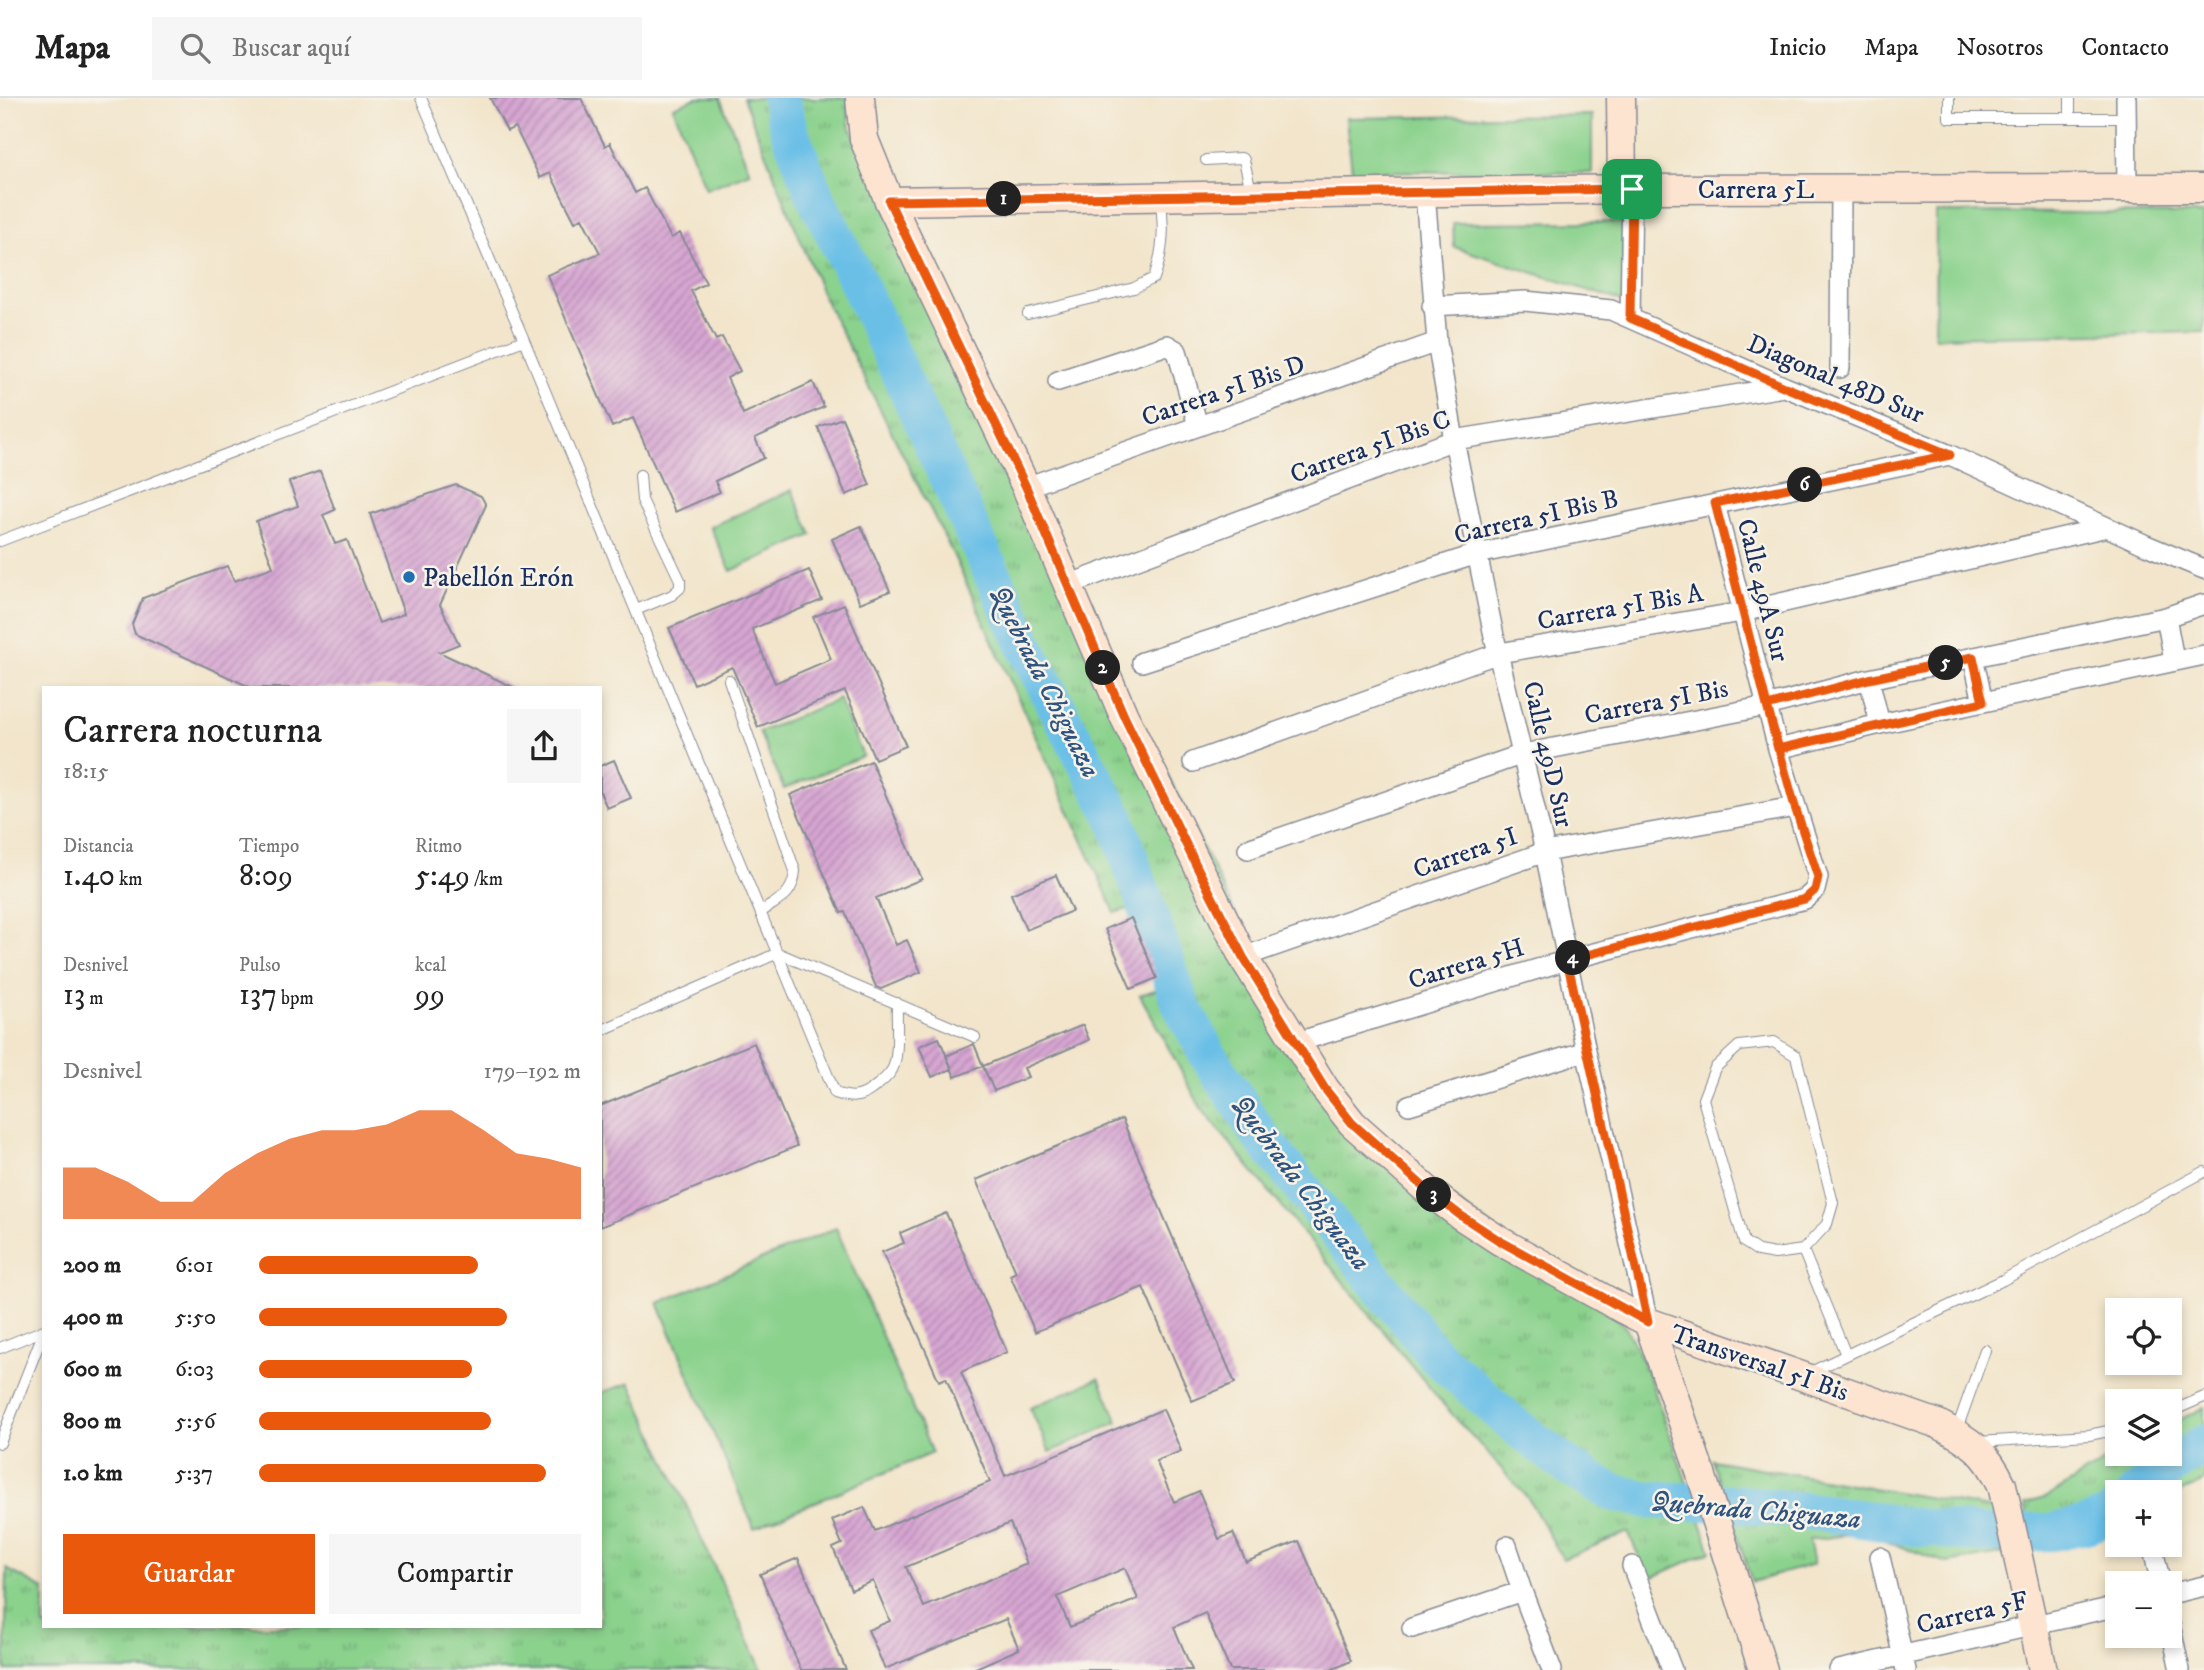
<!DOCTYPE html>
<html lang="es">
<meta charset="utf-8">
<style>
:root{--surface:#fff;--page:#f6f6f6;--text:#222;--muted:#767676;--line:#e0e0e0;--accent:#ea580c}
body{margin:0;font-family:"IM FELL DW Pica",serif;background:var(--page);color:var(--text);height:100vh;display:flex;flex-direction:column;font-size:26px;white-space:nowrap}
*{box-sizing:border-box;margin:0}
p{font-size:23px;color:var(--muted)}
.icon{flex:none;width:38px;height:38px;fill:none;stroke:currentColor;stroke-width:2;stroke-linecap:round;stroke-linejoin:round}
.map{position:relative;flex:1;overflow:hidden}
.side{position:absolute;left:42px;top:588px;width:560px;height:942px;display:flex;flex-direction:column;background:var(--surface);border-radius:0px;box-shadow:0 4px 10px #0003}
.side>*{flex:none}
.controls{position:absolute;left:2105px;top:1200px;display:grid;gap:14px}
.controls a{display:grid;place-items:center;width:77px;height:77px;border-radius:0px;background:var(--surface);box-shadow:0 4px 10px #0003;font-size:35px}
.pin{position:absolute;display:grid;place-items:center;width:60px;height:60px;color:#fff;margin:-30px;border-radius:14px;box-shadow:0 4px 10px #0006}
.km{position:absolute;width:35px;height:35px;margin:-18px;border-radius:50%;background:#222;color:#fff;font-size:19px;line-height:35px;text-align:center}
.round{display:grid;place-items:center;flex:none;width:74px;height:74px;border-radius:0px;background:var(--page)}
.head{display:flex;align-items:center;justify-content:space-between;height:119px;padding:0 21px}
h1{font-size:38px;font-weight:600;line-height:52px}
.metrics{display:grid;grid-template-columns:repeat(3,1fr);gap:10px;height:119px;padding:7px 21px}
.metrics div{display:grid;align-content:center}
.metrics b{font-size:30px;font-weight:600}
.metrics small{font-size:19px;font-weight:400}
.metrics p{font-size:19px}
.chart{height:196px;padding:14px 21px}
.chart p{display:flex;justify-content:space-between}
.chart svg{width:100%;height:126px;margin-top:7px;fill:var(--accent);opacity:.7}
.primary-button{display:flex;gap:14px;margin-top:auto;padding:14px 21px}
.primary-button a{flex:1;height:80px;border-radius:0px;background:var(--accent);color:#fff;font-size:28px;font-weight:600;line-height:80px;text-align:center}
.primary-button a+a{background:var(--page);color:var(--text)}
ul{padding:0 21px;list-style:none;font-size:23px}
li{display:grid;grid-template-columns:112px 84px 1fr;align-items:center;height:52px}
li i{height:18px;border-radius:9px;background:var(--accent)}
header{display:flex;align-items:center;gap:42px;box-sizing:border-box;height:98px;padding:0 35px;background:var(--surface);border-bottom:2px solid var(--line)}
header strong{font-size:33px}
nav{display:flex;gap:38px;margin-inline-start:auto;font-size:24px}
.search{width:490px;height:63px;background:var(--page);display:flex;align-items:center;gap:18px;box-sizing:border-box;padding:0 24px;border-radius:0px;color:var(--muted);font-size:26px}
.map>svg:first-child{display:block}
.grass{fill:url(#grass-tufts);stroke:#538076;stroke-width:2}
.green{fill:#8bd28d;stroke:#538076;stroke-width:2}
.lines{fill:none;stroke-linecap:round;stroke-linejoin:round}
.river{stroke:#6abfe7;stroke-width:38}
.building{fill:url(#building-hatch);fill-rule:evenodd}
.lane-casing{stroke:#868a94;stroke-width:12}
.street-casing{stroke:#868a94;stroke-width:22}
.secondary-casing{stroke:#868a94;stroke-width:31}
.lane{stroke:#fff;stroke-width:10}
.street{stroke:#fff;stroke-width:19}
.secondary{stroke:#fde4d1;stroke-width:28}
.route-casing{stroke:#fff;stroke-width:14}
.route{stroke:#ea580c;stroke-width:9}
.poi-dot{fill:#1f6fb2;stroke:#f7f3e8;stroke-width:2.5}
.labels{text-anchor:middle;stroke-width:5;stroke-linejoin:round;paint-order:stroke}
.street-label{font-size:26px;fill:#1b2f5e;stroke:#f7f3e8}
.poi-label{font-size:26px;fill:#1b2f5e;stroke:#f7f3e8;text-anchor:start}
.water-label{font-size:28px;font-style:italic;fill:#2f5380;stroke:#f7f3e8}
</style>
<header>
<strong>Mapa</strong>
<div class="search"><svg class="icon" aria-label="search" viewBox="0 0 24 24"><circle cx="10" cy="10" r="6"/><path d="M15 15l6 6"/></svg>Buscar aquí</div>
<nav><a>Inicio</a><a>Mapa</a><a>Nosotros</a><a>Contacto</a></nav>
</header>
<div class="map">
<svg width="2204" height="1572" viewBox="0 0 2204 1572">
<defs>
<pattern id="grass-tufts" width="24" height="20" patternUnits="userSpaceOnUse" patternTransform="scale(1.75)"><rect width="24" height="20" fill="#8bd28d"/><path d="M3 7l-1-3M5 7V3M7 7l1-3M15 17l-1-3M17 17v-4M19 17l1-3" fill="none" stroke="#71ab76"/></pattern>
<pattern id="building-hatch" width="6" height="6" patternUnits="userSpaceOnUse" patternTransform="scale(1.75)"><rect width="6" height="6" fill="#d7a6d2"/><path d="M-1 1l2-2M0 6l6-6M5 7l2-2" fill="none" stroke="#ae88ae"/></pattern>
</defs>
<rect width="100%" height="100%" fill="#f7f3e8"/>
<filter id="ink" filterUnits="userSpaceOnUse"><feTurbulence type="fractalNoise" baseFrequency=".0143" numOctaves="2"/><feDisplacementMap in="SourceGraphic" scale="14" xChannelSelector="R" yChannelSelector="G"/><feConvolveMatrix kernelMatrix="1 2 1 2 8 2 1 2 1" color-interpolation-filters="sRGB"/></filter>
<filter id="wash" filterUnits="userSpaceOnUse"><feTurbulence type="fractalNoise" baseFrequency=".00686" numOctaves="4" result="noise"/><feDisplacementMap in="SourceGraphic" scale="28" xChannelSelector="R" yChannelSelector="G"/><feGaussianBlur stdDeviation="1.57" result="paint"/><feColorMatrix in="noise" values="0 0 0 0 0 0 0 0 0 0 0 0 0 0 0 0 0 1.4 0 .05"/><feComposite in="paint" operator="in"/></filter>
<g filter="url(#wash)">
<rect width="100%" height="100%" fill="#f2e5cb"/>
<path class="grass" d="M 743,0 L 848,0 L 849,26 L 1334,1017 L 1607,1211 L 1626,1230 L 1645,1267 L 1711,1453 L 1649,1481 L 1628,1434 L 1563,1461 L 1528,1400 L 1443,1306 L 1201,1010 L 1140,897 L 1164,889 L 1137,808 L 1115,815 L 954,458 L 824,200 Z
M 630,1285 L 762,1572 L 5,1572 L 7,1471 L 44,1491 L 44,1528 L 600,1528 L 600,1295 Z
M 2204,1309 L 2204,1383 L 2170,1400 L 2170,1395 L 2118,1395 L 2117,1423 L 2031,1449 L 2025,1406 L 2047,1399 L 2117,1356 L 2170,1356 L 2170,1327 Z
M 1712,1362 L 2001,1412 L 2008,1455 L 1947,1465 L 1863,1435 L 1809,1442 L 1814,1466 L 1752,1484 Z"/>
<path class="green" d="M 696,0 L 720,0 L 750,74 L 706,91 L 673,9 Z
M 1592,17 L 1592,75 L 1352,73 L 1346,20 Z
M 1936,114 L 2204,116 L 2204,234 L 1935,239 Z
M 1623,124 L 1624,204 L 1454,149 L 1453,125 Z
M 792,392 L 812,437 L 731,473 L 710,429 Z
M 839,601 L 863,658 L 784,691 L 759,634 Z
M 836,1130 L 932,1355 L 754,1430 L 658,1205 Z
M 1099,1280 L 1118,1324 L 1050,1354 L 1030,1310 Z"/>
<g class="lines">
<path class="river" d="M 780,0 L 789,32 L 815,98 L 855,178 L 1032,562 L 1115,719 L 1181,907 L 1208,957 L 1259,1036 L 1435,1257 L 1513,1326 L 1570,1370 L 1611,1394 L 1649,1402 L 1729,1405 L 1824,1415 L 1907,1428 L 1984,1436 L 2052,1434 L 2086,1427 L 2110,1418 L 2118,1411
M 2136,1395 L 2204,1345"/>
</g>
<g id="blocks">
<path class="building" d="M 490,0 L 581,0 L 605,48 L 610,45 L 635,95 L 645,90 L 671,140 L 680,135 L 706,185 L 691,193 L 716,242 L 722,239 L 740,273 L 727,280 L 743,316 L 813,284 L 824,309 L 755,340 L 764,360 L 715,383 L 720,394 L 675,414 L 633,320 L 612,329 L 547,177 L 600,155 L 582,120 L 575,124 L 550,75 L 540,80 L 515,29 L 507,33 Z
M 842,320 L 870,387 L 846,397 L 818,329 Z
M 320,373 L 335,412 L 323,417 L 335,446 L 347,442 L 379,525 L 404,516 L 370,416 L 456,387 L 481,398 L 486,407 L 440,507 L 459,546 L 439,554 L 515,590 L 252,590 L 135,536 L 132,526 L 143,500 L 227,468 L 234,483 L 273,469 L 256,423 L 298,408 L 289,384 Z
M 861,428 L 890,493 L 860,505 L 832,441 Z
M 809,472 L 822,502 L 752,531 L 775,585 L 831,561 L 813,519 L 844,506 L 906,648 L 875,661 L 845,593 L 758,629 L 732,569 L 694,586 L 669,530 Z
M 614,662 L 631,700 L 607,710 L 600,694 L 600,668 Z
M 871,663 L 922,781 L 876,800 L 896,847 L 907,842 L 921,874 L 881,891 L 876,889 L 845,814 L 841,815 L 790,697 Z
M 1056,777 L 1072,813 L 1026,832 L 1011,796 Z
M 1131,820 L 1157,880 L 1131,891 L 1105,831 Z
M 1083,927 L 1089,942 L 1024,970 L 1028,979 L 994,993 L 983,968 Z
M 939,940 L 952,971 L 932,979 L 919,948 Z
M 754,945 L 797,1048 L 600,1129 L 600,1008 Z
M 974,946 L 983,968 L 955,979 L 946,958 Z
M 1122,1021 L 1235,1285 L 1192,1303 L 1143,1189 L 1035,1234 L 1010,1177 L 1016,1174 L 976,1082 Z
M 946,1115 L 1007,1254 L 961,1274 L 1005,1378 L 1163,1311 L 1181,1353 L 1156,1363 L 1174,1404 L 1199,1393 L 1219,1441 L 1233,1435 L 1246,1464 L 1299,1443 L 1351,1563 L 1331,1572 L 1230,1572 L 1205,1515 L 1174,1529 L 1192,1572 L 971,1572 L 1019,1551 L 1006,1521 L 885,1571 L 868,1532 L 890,1523 L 873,1483 L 851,1492 L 833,1450 L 842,1446 L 832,1422 L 864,1409 L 875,1433 L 990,1384 L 946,1280 L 939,1283 L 882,1154 L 904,1145 L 900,1135 ZM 1010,1425 L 1027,1466 L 924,1509 L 906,1469 ZM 1125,1470 L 1138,1501 L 1070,1529 L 1057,1499 Z
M 798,1460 L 846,1572 L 801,1572 L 760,1476 Z"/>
</g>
</g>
<g filter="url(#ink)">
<use href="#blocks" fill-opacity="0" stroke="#868a94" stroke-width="2"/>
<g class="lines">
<g class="lane-casing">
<path id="lane" d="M 421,0 L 524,242 L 835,995 C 850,1000 859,1001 872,991 C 879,986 887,980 892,972 C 900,958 896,922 897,905
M 1949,0 L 1949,20 L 2127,20
M 2070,0 L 2070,20
M 1206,62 L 1241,60 L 1244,62 L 1251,93
M 1028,216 L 1134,190 L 1154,180 C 1163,155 1165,127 1160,100
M 0,443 L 524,242
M 636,512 L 672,497 L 680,490 L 680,482 L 642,402 L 640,377
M 729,582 L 795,773 C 793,798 779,801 761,814
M 600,933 L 778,855 L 975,939
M 1774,944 L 1796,958 L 1833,1105 L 1827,1126 L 1803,1152 L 1775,1156 L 1758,1153 L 1744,1144 L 1703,1001 L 1715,970 L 1739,948 Z
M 1803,1152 L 1846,1257
M 0,1250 L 44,1232
M 1809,1275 L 2003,1182 L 2204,1074
M 2170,1314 L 2204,1299
M 1956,1334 L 1985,1252
M 1978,1344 L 2089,1337 L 2118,1331
M 0,1345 L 44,1233"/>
</g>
<g class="street-casing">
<path id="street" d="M 2126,0 L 2127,90
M 1425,94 L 1437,244 L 1454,342 L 1494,538 L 1542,740 L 1586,953 L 1648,1224
M 1432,208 L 1525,203 L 1611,212 L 1785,289 L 1950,357 L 2146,447 L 2204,471
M 1630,220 L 1632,91
M 1840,270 L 1841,91
M 1058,283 L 1167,247 L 1177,253 L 1198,328
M 1026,389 L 1437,244
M 1068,487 L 1454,342 L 1784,289
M 2166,519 L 2174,562
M 1973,559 L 1983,604
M 1142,564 L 1477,456 L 1950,357
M 1869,581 L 1880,626
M 1778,651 L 1880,626 L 2204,557
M 1193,664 L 1499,555 L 1742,514 L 2107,429
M 1248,751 L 1523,656 L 1767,608 L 1869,581 L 2166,519 L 2204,506
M 1243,859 L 1545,754 L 1795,709
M 1294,945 L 1567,862 L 1805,801 L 1815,792 L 1818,779 L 1778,651 L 1715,406
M 1409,1007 L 1586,953
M 2152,1447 L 2161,1486
M 1507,1448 L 1522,1493 L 1552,1572
M 1880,1459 L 1906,1572
M 1632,1468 L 1672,1572
M 2170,1496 L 2204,1488
M 2170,1526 L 2180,1572
M 1412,1530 L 1522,1493
M 1839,1572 L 2118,1508"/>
</g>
<g class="secondary-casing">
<path id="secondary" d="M 860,0 L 864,41 L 889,103 L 1026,389 L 1124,618 L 1243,859 L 1325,991 L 1352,1025 L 1426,1091 L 1460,1117 L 1500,1143 L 1619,1209 L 1648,1224 L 1938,1326 C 1970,1342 1987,1354 2002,1387 L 2043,1572
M 1621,0 L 1622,91
M 889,103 L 1632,91 L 2204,90
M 1648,1224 L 1701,1376 L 1763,1572"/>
</g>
<use href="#lane" class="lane"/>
<use href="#street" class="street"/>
<use href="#secondary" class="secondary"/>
</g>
</g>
<g class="lines" filter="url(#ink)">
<g class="route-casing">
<path id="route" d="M 1632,91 L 889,103 L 1026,389 L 1124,618 L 1197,769 L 1243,859 L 1325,991 L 1352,1025 L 1426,1091 L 1460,1117 L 1500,1143 L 1648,1224 L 1567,862 L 1805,801 L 1815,792 L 1818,779 L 1795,709 L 1767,608 L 1869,581 L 1973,559 L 1983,604 L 1778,651 L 1715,405 L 1950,357 L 1785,289 L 1630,220 L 1632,91"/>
</g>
<use href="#route" class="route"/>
</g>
<circle class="poi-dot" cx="409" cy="479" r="7"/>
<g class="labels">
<g class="street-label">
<text x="1756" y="100">Carrera 5L</text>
<text transform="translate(1836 280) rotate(23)" y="9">Diagonal 48D Sur</text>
<text transform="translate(1223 292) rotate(-19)" y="9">Carrera 5I Bis D</text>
<text transform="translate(1370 348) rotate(-20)" y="9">Carrera 5I Bis C</text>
<text transform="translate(1536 418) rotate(-13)" y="9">Carrera 5I Bis B</text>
<text transform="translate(1764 492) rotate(76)" y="9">Calle 49A Sur</text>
<text transform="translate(1620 508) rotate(-10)" y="9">Carrera 5I Bis A</text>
<text transform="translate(1656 603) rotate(-11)" y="9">Carrera 5I Bis</text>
<text transform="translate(1549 656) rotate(77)" y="9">Calle 49D Sur</text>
<text transform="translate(1465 754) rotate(-19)" y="9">Carrera 5I</text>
<text transform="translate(1466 865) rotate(-17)" y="9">Carrera 5H</text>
<text transform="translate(1760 1264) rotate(19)" y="9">Transversal 5I Bis</text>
<text transform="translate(1972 1514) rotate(-13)" y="9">Carrera 5F</text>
</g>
<g class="poi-label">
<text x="423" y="488">Pabellón Erón</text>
</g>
<g class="water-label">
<text transform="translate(1046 583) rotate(63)" y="10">Quebrada Chiguaza</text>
<text transform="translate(1302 1084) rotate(53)" y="10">Quebrada Chiguaza</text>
<text transform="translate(1756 1411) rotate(5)" y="10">Quebrada Chiguaza</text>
</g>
</g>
</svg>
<div class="controls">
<a><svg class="icon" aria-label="locate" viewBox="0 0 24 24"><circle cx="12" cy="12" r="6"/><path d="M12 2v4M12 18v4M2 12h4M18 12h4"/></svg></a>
<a><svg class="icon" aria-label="layers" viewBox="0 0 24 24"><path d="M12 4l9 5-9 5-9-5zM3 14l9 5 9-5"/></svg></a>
<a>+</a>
<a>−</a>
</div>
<div class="pin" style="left:1632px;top:91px;background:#1e9e55"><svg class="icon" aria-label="arrive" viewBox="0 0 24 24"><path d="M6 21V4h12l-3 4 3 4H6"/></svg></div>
<b class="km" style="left:1004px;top:101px">1</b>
<b class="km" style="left:1103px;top:570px">2</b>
<b class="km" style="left:1434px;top:1097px">3</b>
<b class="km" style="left:1573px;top:860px">4</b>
<b class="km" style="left:1946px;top:565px">5</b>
<b class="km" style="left:1805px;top:387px">6</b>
<section class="side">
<div class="head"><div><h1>Carrera nocturna</h1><p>18:15</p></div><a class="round"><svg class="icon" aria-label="share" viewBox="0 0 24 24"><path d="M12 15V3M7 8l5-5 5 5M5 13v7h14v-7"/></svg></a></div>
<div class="metrics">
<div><p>Distancia</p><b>1.40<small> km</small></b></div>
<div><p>Tiempo</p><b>8:09</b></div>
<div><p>Ritmo</p><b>5:49<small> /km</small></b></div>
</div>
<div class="metrics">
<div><p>Desnivel</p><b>13<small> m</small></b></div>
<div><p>Pulso</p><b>137<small> bpm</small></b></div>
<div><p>kcal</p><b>99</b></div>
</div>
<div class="chart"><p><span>Desnivel</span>179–192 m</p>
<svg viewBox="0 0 160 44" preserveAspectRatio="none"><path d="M0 44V26L10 26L20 31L30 38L40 38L50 28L60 21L70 16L80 13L90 13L100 11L110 6L120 6L130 13L140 21L150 23L160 26V44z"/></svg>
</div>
<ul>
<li><b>200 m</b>6:01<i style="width:68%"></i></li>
<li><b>400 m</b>5:50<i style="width:77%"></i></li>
<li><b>600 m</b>6:03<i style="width:66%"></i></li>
<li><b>800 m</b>5:56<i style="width:72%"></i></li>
<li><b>1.0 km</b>5:37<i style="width:89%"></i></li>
</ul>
<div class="primary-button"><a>Guardar</a><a>Compartir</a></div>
</section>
</div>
